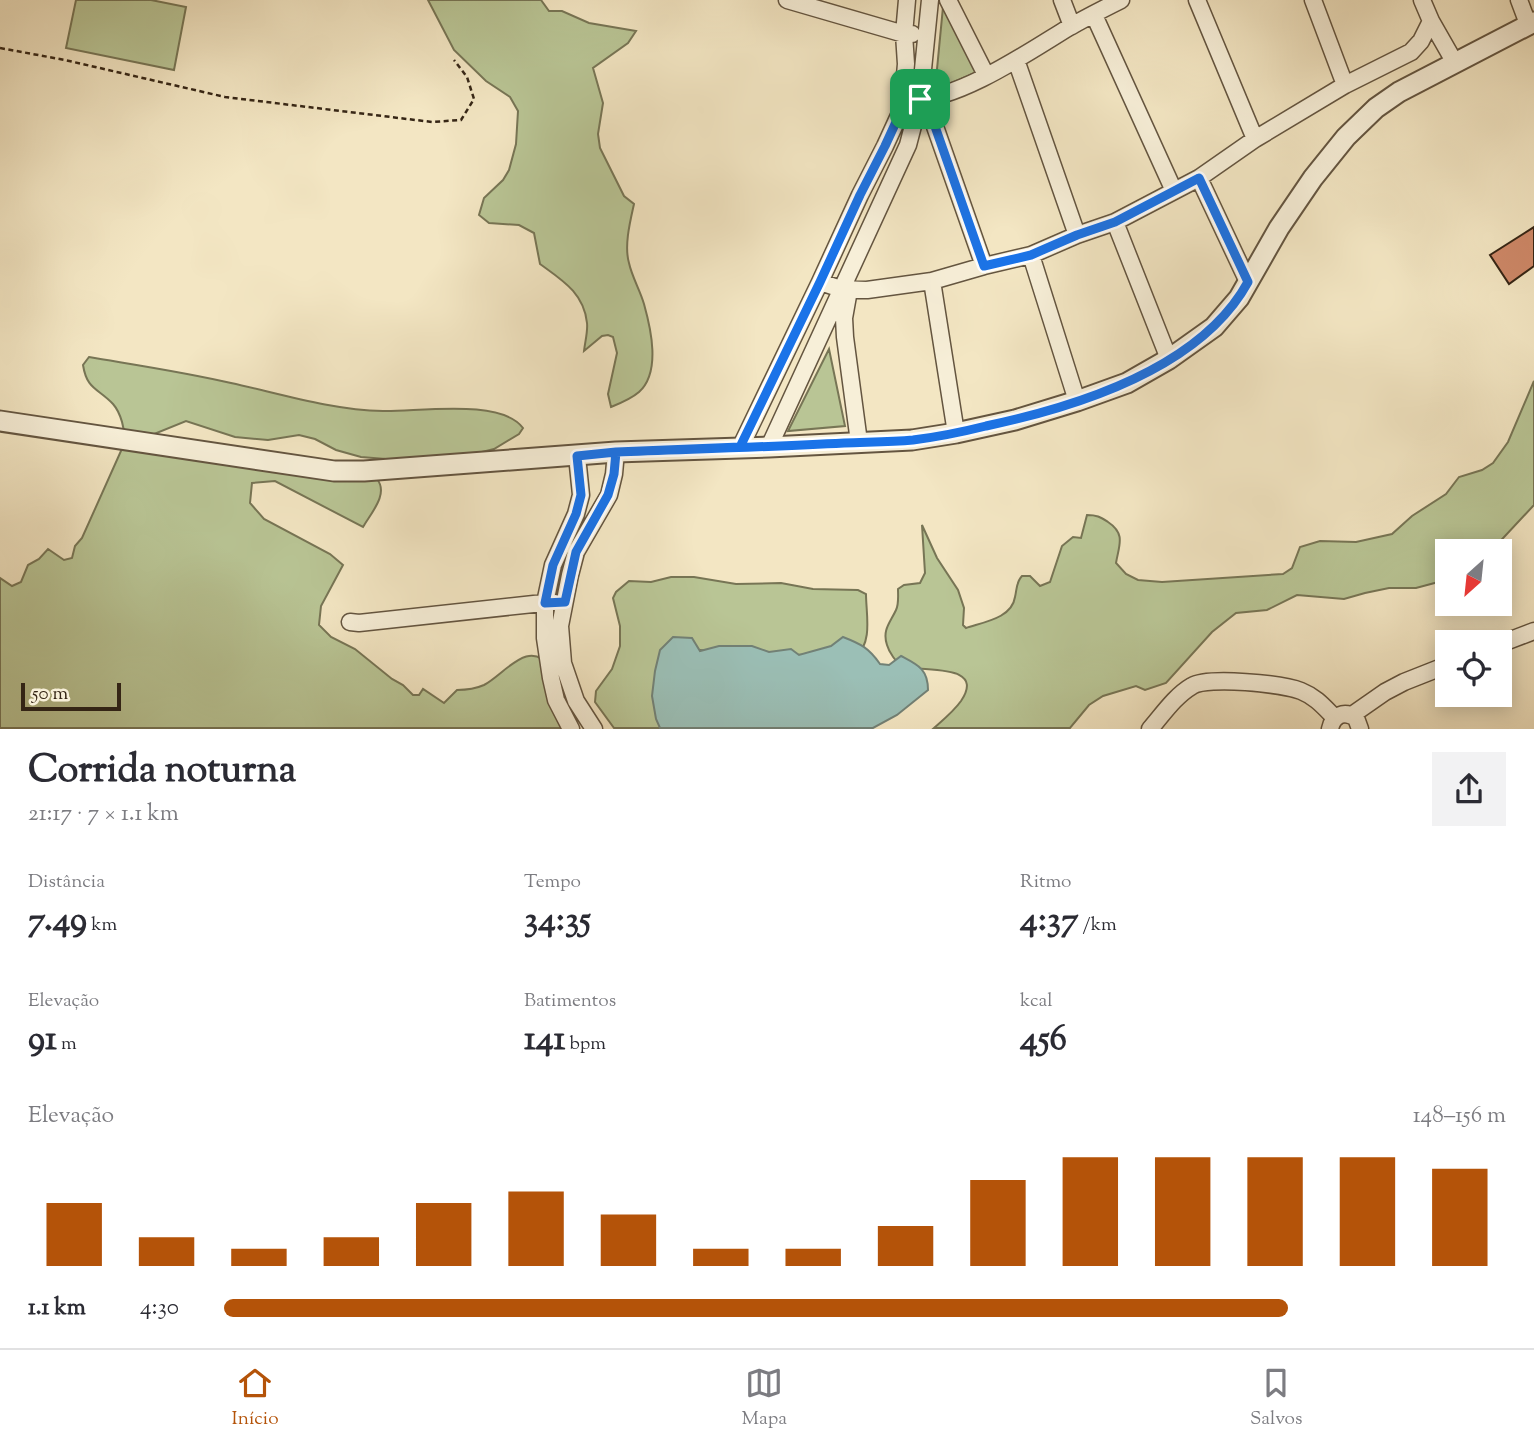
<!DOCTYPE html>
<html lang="pt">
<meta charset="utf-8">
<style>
:root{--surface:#fff;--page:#f2f2f3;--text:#2b2b33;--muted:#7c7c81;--line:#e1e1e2;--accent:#b45309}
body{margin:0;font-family:"Sorts Mill Goudy",serif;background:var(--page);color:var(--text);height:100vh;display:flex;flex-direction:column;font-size:26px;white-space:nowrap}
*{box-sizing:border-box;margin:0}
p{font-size:23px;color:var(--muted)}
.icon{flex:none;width:38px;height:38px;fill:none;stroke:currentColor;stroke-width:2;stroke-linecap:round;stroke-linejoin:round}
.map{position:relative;height:729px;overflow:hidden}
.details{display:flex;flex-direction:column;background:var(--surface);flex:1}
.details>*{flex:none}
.needle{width:46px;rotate:207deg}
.buttons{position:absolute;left:1435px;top:539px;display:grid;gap:14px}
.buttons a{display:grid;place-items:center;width:77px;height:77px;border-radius:0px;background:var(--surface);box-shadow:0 4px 18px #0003;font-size:35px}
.scale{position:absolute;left:21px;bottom:18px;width:100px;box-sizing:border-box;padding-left:7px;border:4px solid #352515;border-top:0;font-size:19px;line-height:24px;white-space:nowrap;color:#352515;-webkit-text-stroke:5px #f7efd8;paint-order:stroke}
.pin{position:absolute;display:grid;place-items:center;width:60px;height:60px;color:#fff;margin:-30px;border-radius:14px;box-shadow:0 4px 10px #0006}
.round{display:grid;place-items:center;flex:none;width:74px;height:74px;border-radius:0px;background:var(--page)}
.head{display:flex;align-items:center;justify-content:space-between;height:119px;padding:0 28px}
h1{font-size:38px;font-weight:800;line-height:52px}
.figures{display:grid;grid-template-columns:repeat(3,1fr);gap:10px;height:119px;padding:7px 28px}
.figures div{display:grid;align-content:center}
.figures b{font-size:35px;font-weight:800}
.figures small{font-size:19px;font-weight:400}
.figures p{font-size:19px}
.chart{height:196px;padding:14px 28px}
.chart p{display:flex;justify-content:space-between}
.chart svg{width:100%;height:126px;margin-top:7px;stroke:var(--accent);stroke-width:6}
ul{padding:0 28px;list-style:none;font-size:23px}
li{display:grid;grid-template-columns:112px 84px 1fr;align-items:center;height:52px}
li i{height:18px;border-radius:9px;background:var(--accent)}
.dock{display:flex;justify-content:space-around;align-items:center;height:98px;border-top:2px solid var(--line);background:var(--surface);font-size:19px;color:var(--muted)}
.dock a{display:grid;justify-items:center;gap:4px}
.dock .active{color:var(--accent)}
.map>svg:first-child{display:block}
.green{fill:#b9c595;stroke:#777555;stroke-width:2}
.water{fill:#9bbfb6;stroke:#728176;stroke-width:2}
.building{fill:#cf8969;stroke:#352515;stroke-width:2}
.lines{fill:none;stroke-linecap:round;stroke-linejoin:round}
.minor-casing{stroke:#645540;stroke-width:19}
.tertiary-casing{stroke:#645540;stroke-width:23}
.path{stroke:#352515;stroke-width:2.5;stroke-dasharray:5 3.5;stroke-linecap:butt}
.minor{stroke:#f7efd8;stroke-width:16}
.tertiary{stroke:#f7efd8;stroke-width:19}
.route-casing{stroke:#fff;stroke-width:14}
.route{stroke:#1a73e8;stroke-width:9}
</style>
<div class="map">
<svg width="1534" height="729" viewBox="0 0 1534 729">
<rect width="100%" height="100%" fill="#f3e6c3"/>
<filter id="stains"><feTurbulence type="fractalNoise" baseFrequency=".00286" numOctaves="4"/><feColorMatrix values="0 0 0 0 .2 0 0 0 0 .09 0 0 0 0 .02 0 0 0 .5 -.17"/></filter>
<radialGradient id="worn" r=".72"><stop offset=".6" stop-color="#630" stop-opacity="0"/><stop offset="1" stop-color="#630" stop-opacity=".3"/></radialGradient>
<path class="green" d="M 76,0 L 151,0 L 186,7 L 174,70 L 66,48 Z
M 428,0 L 541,0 L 549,11 L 562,11 L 589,23 L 636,31 L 628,43 L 593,68 L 603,103 L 598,134 L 600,148 L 624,196 L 634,204 C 630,222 624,246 629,263 C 632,277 640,290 644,304 C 651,329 661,372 639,392 C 631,399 621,403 611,407 L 608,394 L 617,353 L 613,337 L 608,335 L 602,336 L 584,351 C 585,342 588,331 587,323 C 584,293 562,280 540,264 L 534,233 L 519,225 L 489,223 L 479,215 L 484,198 L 503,180 L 509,170 L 516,144 L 518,111 L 510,97 L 486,81 L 454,50 Z
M 943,7 L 977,72 L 935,90 Z
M 829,349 L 845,426 L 788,431 Z
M 89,357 C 136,365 184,372 231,383 C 281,394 332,410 383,411 C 417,412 501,398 523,428 L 519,434 L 494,449 L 458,458 L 423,462 L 361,457 L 336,450 L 315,439 L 299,435 L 268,440 L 235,437 L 186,421 L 154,434 L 156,438 L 377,479 C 389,494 371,513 363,527 L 275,481 L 252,483 L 250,503 L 264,519 L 330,554 L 343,565 L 321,606 L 319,625 L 331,637 L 355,649 L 392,679 L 403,685 L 413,695 L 419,695 L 423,689 L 444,703 L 457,690 C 467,690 475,689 484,685 C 506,673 529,637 551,668 C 564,687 569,705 571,728 L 0,728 L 0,578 L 12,586 L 21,582 L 28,565 L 39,559 L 48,549 L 64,560 L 72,558 L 75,546 L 82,538 L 125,442 C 125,430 121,413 113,404 C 98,388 87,390 83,365 Z
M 1534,381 L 1534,505 L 1492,550 L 1447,551 L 1447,577 L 1442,581 L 1416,588 L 1389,588 L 1365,593 L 1344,599 L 1297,595 L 1267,610 L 1236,613 L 1212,632 L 1166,683 L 1145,690 L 1136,686 L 1103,696 L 1089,705 L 1070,728 L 934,728 C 943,720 954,711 961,701 C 987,662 920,673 903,666 C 896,663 889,652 887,645 C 882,630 890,623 896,610 C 899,604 898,596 898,589 L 904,585 L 920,583 L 925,573 L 922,525 L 937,558 L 958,590 L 964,608 L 963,625 L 966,628 C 984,622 1012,618 1015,597 C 1017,589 1016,582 1022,576 L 1030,576 L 1040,586 L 1050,582 L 1062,546 L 1073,537 L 1081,538 L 1087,515 C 1097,515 1100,517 1108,522 C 1126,534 1119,545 1116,563 L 1126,574 L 1138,580 L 1162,582 L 1283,574 L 1292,568 L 1300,547 L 1320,541 L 1356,542 L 1392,534 L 1412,516 L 1446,494 L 1459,477 L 1482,470 L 1493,463 L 1508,442 Z
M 671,577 L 694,577 L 736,584 L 781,583 L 813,589 L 858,590 L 866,594 C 866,614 873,642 856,656 L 723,653 L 693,649 L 680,728 L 614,728 L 595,702 L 596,691 L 612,669 L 620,646 L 620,626 L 613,598 L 616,592 L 629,581 L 651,582 Z"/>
<path class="water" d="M 673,637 L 692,638 L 700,651 L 719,646 L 752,646 L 769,652 L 791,649 L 799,655 L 831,646 L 843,637 C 861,644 869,648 880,664 L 889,665 L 901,656 C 918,665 928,669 928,690 L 897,715 L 873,728 L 660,728 L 656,719 L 652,696 L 655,671 L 660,650 Z"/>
<path class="building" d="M 1534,227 L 1534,266 L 1509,284 L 1490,255 Z"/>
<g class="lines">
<g class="minor-casing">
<path id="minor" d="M 787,0 L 904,34 L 912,34
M 948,0 L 986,75
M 1062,0 L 1072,26
M 1197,0 L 1255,139
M 1313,0 L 1345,85
M 1422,0 L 1431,21 L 1455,63
M 1519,0 L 1528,24
M 1094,15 L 1174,191
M 1016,60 L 1077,235
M 912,100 C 960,99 1027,53 1068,28 C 1085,18 1103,9 1121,0
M 909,110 L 925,112 L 932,118 L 984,266
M 1199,178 L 1248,282
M 1115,222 L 1169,359
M 1031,255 L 1077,401
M 932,281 L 956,433
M 820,282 L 841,289 L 867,290 L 932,281 L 984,266 L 1031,255 L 1077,235 L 1115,222 L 1199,178 L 1255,139 L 1345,85 L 1411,52 L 1421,41 L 1431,21
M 849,290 L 844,318 L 845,337 L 859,442
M 769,447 L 908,145 L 920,99 L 930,0
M 740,448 L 820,282 L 860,195 L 885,146 L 902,109 L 906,64 L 904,34 L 907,0
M 350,622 L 359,623 L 552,602
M 1500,644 L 1534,631
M 1352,715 L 1385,692 L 1404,682 L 1447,665
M 571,729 L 556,700 L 551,678 L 545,638 L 545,603 L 553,565 L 576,514 L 581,495 L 577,456
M 594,729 L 576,701 L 563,663 L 560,626 L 570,575 L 576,552 L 609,495 L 614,474 L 616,452
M 1150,729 C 1163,714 1175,696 1192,686 C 1208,676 1283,684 1301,691 C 1316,697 1324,707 1335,718
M 1330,729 C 1333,715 1344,710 1356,718 L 1360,729"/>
</g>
<g class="tertiary-casing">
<path id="tertiary" d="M 0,421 L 334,471 L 364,471 L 616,452 L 769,447 L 912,440 L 956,433 L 1015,420 L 1077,401 L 1127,383 L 1169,359 L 1214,327 L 1239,298 L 1279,228 L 1313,178 L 1346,137 L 1376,108 L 1399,92 L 1534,22"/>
</g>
<path class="path" d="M 0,48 L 65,60 L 225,97 L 432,122 L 461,120 L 474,99 L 467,77 L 454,60"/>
<use href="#minor" class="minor"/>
<use href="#tertiary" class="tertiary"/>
</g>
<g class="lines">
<g class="route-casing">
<path id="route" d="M 920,99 L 902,100 L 902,109 L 885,146 L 860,195 L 820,282 L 740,447 L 616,452 L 577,456 L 581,495 L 576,514 L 553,565 L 545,603 L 565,602 L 576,552 L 608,495 L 614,474 L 616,452 C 692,449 768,447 844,443 C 867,442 890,442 913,440 C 937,437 962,432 986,426 C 1076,407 1201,368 1248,282 L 1199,178 L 1115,222 L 1077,235 L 1031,255 L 984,266 L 932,118 L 929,113 L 918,111 L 920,99"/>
</g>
<use href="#route" class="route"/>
</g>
<rect width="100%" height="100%" filter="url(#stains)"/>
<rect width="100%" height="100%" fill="url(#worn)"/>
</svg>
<div class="buttons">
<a><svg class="needle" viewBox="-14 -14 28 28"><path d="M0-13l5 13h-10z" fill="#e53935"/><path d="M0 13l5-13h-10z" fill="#7c7c81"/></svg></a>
<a><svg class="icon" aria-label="locate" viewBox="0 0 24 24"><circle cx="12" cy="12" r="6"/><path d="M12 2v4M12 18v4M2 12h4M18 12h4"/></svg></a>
</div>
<div class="scale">50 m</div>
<div class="pin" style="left:920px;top:99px;background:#1e9e55"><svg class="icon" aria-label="arrive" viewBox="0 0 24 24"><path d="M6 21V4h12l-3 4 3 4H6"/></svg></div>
</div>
<section class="details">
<div class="head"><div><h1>Corrida noturna</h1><p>21:17 · 7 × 1.1 km</p></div><a class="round"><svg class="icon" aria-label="share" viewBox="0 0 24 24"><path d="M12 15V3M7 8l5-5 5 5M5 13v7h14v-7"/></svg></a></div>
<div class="figures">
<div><p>Distância</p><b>7.49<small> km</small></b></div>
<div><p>Tempo</p><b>34:35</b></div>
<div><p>Ritmo</p><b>4:37<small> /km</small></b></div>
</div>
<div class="figures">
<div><p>Elevação</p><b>91<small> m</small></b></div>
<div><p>Batimentos</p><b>141<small> bpm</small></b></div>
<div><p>kcal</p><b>456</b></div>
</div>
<div class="chart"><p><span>Elevação</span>148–156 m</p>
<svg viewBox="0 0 160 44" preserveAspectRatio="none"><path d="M5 44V22M15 44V34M25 44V38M35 44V34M45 44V22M55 44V18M65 44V26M75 44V38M85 44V38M95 44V30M105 44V14M115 44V6M125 44V6M135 44V6M145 44V6M155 44V10"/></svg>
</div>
<ul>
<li><b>1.1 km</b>4:30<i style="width:83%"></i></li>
</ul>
</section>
<nav class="dock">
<a class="active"><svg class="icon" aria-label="home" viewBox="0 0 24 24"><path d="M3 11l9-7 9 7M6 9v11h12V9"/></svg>Início</a>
<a><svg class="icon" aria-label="map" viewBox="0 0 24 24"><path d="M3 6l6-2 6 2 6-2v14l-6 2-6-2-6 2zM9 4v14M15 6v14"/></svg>Mapa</a>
<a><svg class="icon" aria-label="saved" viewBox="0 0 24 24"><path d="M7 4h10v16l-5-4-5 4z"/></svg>Salvos</a>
</nav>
